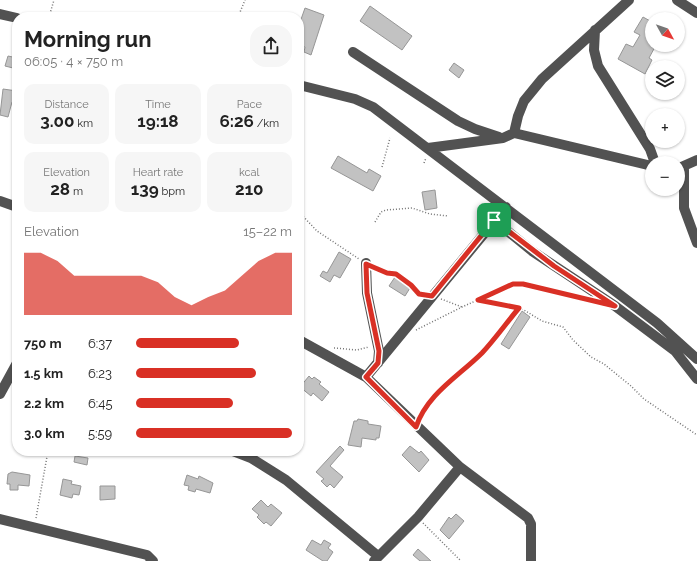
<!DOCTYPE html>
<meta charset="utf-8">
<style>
:root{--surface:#fff;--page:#f6f6f6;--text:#222;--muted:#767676;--accent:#d93025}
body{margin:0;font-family:Raleway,sans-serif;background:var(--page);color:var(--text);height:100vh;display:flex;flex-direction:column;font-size:15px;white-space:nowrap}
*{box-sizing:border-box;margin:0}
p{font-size:13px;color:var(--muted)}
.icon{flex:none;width:22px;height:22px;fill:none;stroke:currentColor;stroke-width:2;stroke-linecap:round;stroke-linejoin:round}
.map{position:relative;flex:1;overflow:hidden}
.panel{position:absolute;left:12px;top:12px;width:292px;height:444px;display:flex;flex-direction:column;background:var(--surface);border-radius:16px;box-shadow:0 1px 3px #0004}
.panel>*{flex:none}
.needle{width:26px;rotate:130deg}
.controls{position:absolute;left:645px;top:12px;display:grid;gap:8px}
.controls a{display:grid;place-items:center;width:40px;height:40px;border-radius:50%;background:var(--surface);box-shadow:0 1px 3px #0004;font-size:20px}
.pin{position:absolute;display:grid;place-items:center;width:34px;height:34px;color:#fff;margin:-17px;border-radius:8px;box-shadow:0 2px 6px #0006}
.round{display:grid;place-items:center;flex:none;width:42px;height:42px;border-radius:16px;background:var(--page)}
.head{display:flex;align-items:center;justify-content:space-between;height:68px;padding:0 12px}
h1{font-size:22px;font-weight:700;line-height:30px}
.figures{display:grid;grid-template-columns:repeat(3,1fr);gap:6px;height:68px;padding:4px 12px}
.figures div{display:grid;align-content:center;border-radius:10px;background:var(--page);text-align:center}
.figures b{font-size:17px;font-weight:700}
.figures small{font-size:11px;font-weight:400}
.figures p{font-size:11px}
.chart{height:112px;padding:8px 12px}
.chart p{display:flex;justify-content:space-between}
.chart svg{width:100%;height:72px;margin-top:4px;fill:var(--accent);opacity:.7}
ul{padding:0 12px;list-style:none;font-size:13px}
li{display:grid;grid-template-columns:64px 48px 1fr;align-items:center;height:30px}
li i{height:10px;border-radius:5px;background:var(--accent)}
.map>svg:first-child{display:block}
.building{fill:#c2c2c2;stroke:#969696}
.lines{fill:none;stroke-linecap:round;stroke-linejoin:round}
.path{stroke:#747474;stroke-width:1.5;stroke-dasharray:1 2;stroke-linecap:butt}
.minor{stroke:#525252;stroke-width:10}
.route-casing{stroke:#fff;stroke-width:8}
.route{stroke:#d93025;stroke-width:5}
</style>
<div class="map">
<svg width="697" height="561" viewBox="0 0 697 561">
<rect width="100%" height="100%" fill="#fff"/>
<path class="building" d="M 370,6 L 412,36 L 402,50 L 360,21 Z
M 305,8 L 324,15 L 311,55 L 304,52 L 305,47 L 299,45 L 299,25 Z
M 643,17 L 652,22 L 652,45 L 656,45 L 649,58 L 652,60 L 645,74 L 618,59 L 626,44 L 633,47 L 640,35 L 634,32 Z
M 8,56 L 17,58 L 17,69 L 5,66 Z
M 454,63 L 464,70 L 459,78 L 449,70 Z
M 3,89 L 17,91 L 17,103 L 12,102 L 8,117 L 0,115 Z
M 338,156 L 367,173 L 369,169 L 381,176 L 373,191 L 331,168 Z
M 435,190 L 437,208 L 425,210 L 422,192 Z
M 339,252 L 351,259 L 340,278 L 334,275 L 330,282 L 320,276 L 323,271 L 327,273 Z
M 395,277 L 410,288 L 405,296 L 389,286 Z
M 522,311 L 530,317 L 509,349 L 501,344 Z
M 309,376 L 312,379 L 314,377 L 321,382 L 319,384 L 329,392 L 322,401 L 313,393 L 311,396 L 300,387 Z
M 358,419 L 368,421 L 368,424 L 381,426 L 379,438 L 376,438 L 376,440 L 362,438 L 361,447 L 348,445 L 354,421 L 357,421 Z
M 340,446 L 344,450 L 330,466 L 343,477 L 334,488 L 330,484 L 327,487 L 321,481 L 324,479 L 316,472 Z
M 410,446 L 419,453 L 421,451 L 429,460 L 419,472 L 402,455 Z
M 75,456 L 88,458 L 87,465 L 74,462 Z
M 12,472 L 30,475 L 29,486 L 18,485 L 18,490 L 10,490 L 10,484 L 7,484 L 8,474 Z
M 187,475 L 198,479 L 199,476 L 213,483 L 210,493 L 196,489 L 195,492 L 188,490 L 189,486 L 184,485 Z
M 63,479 L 72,481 L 71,484 L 81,486 L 79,495 L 73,494 L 72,498 L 60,495 Z
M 100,486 L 115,486 L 115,499 L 100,500 Z
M 261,500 L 268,507 L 271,504 L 282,513 L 271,526 L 266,522 L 264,524 L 257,517 L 259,515 L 252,509 Z
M 456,514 L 464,521 L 449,539 L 440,530 L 449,517 L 451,519 Z
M 312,540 L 321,545 L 324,540 L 331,544 L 328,548 L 333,552 L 327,561 L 323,561 L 306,550 Z
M 418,549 L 431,561 L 420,561 L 413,555 Z"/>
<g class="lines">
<path class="path" d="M 49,17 L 54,0
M 238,17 L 245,0
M 424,163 L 426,158
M 382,167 L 390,138
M 299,212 L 317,231 L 359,259
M 375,222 L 381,212 L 386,210 L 412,208 L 430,214 L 448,216
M 374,267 C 382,271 390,272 396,275 C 405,279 412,287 419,294 L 422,294
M 441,299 L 462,307
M 478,300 L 519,307 L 542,321 L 563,327 L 573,340 L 591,357 L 604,364 L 631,386 L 644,399 L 697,435
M 416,330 L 462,307 L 513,284 L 523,284 L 588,299
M 334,348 L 357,350 L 369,347
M 419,417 L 440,389 L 466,369 L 484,351 L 518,308
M 80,451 L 94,453 L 94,451
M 36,518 L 48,451
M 423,523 L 461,561"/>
<path class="minor" d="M 677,0 L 697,13
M 0,14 L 17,18
M 595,30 L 594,50 L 598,66 L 650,149 L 655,163
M 353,52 L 458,121 L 475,129 L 499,137
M 299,85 L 355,99 L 373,107 L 657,323 L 697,359
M 514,133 L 518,116 L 524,101 L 542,79 L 629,0
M 428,148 L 503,138 L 514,133 L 652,166
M 684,167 L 684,208 L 697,243
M 679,168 L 697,160
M 0,201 L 17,207
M 494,220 L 532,251 L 615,306 L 675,351 L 697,379
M 366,263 L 367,293 L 379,351 L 378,363
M 299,340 L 366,377 L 460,467 L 418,517 L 374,561
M 366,377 L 506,207
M 0,394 L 17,363
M 233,451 L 251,458 L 286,480 L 378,556
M 460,467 L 528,518 L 531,524 L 531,561
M 0,519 L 147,555 L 153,561"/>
</g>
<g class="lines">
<g class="route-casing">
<path id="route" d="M 494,220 L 554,266 L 615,306 L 523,284 L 513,284 L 478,300 L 519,308 C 507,322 495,339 482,353 C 459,376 427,394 416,427 L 366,377 L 378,363 L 379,351 L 367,293 L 366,264 L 387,273 L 396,274 L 411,285 L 419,294 L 432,296 Z"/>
</g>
<use href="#route" class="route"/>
</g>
</svg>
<div class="controls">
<a><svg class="needle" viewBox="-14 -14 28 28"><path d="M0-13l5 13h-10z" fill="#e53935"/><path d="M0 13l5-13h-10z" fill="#767676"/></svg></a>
<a><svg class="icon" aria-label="layers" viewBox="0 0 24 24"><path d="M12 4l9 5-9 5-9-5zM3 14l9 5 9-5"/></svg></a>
<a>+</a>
<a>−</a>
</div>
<div class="pin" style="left:494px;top:220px;background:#1e9e55"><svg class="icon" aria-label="arrive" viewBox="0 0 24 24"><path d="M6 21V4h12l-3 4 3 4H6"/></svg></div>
<section class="panel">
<div class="head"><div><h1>Morning run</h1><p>06:05 · 4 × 750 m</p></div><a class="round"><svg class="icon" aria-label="share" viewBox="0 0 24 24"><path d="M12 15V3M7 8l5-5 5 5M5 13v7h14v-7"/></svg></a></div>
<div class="figures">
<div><p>Distance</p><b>3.00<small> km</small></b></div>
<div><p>Time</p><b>19:18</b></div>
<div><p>Pace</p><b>6:26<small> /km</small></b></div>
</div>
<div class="figures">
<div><p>Elevation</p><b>28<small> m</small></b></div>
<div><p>Heart rate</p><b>139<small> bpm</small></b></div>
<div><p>kcal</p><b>210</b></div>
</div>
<div class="chart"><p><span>Elevation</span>15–22 m</p>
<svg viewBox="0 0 160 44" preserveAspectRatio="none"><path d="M0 44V6L10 6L20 11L30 20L40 20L50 20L60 20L70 20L80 24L90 33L100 38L110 33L120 29L130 20L140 11L150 6L160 6V44z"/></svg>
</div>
<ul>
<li><b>750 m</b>6:37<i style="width:66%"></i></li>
<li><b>1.5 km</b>6:23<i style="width:77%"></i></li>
<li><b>2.2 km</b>6:45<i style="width:62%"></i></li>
<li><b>3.0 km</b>5:59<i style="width:100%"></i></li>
</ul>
</section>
</div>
